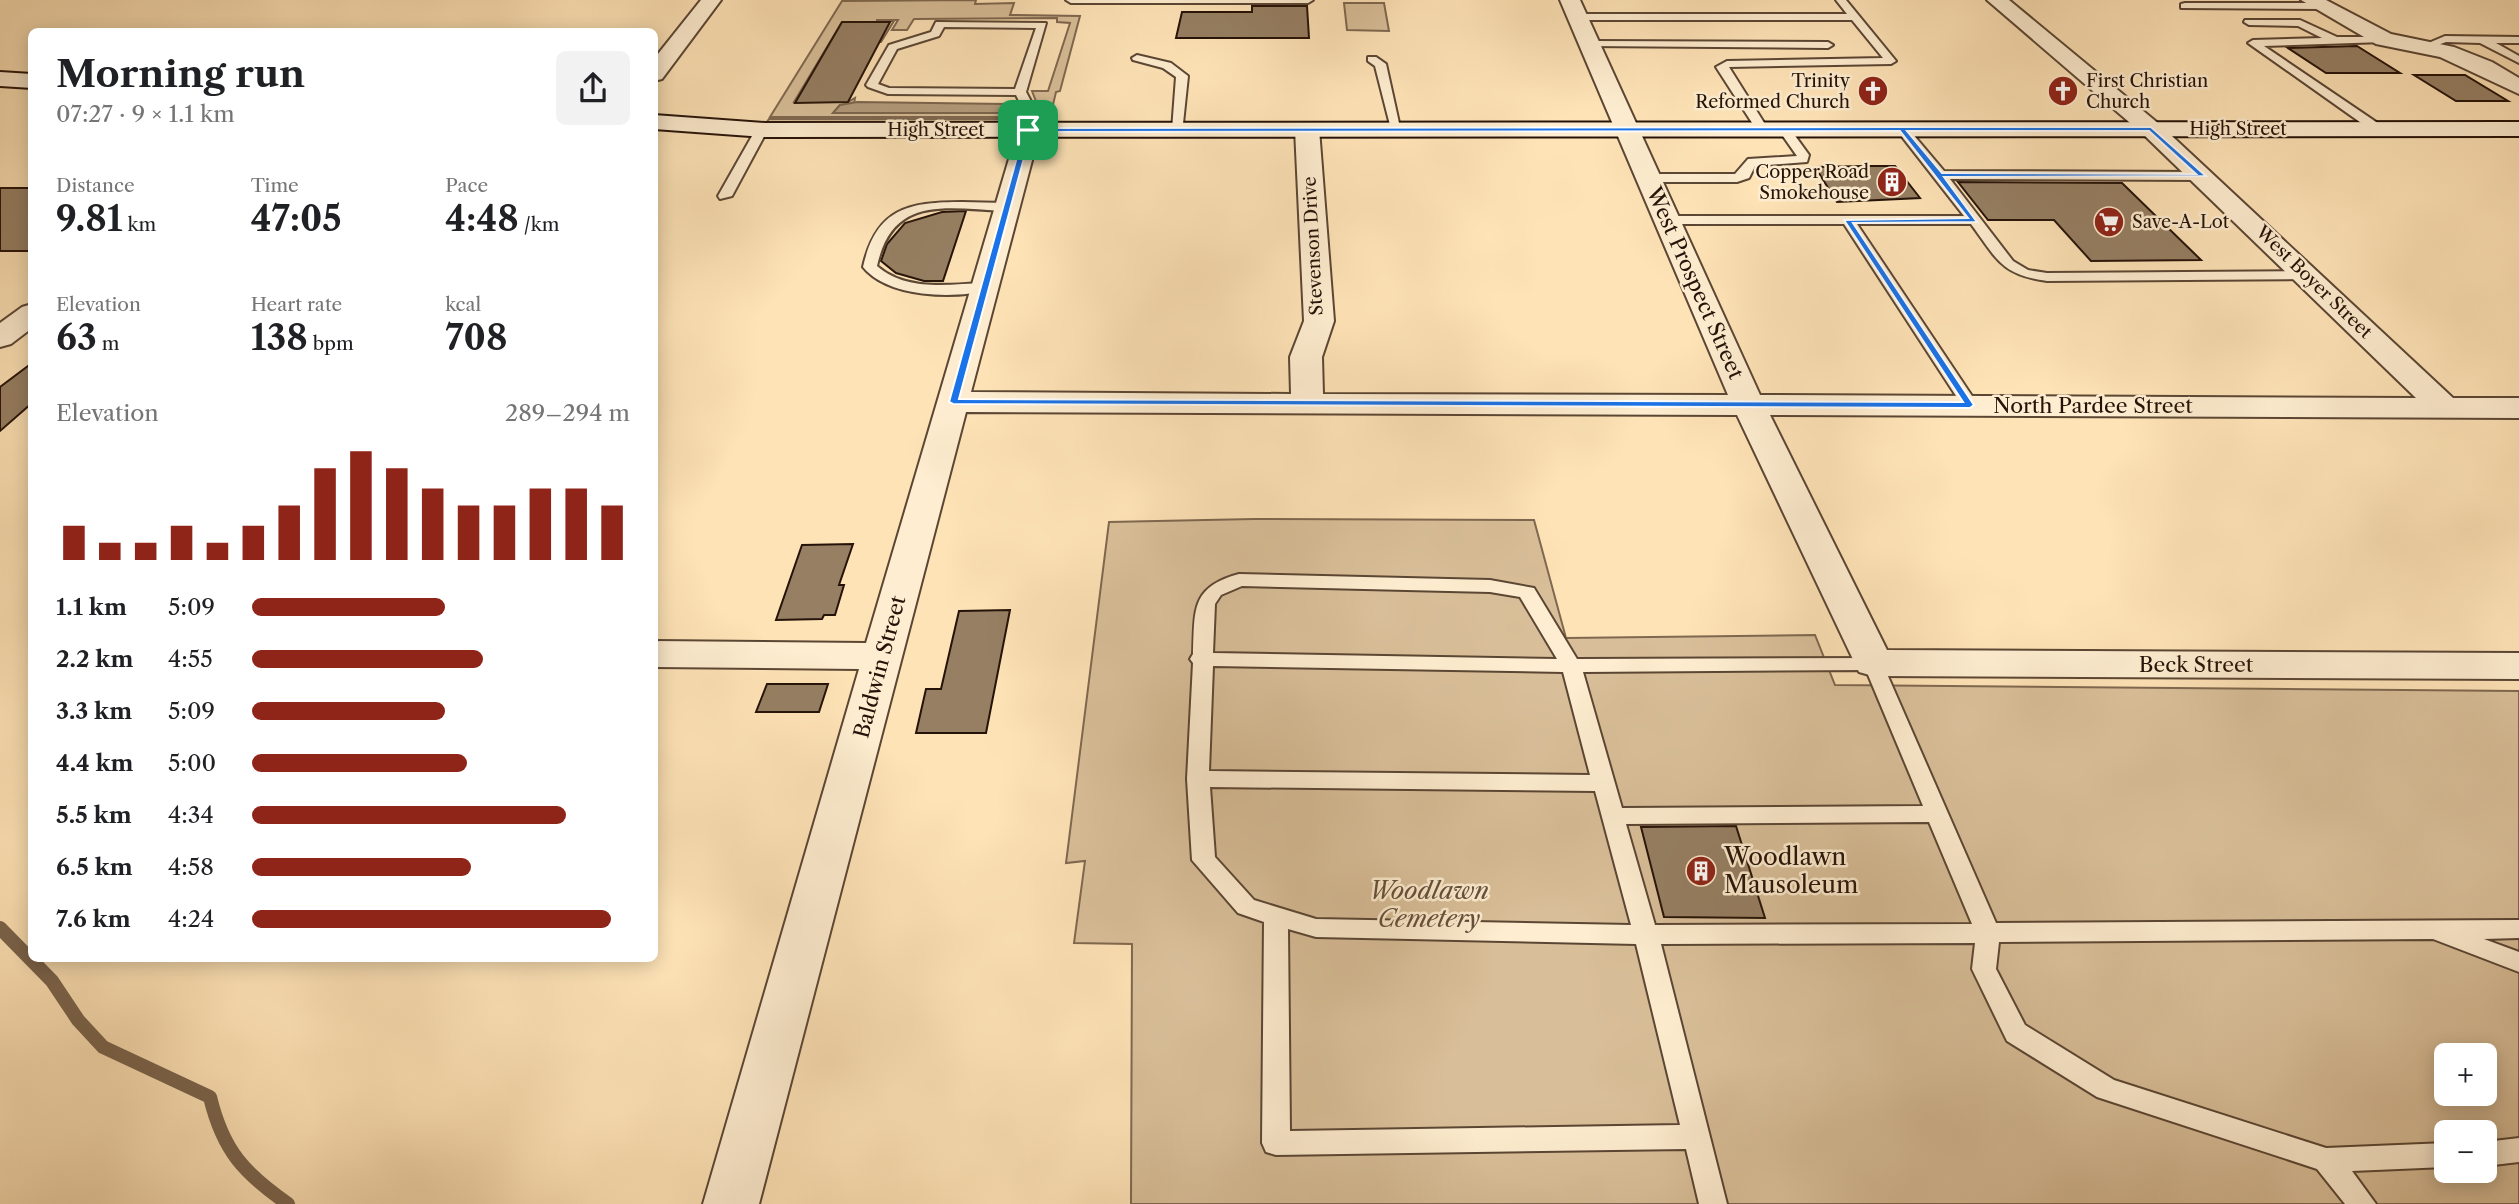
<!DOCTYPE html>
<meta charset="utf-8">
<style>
:root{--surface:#fff;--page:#f2f2f2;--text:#202124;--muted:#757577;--accent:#8f2418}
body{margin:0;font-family:"Libre Caslon Text",serif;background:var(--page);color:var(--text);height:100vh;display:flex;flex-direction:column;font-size:26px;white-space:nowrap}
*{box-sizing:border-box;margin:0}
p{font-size:23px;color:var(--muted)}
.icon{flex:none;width:38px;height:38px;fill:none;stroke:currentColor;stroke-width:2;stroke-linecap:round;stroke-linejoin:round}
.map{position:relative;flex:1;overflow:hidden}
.side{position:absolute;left:28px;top:28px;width:630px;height:934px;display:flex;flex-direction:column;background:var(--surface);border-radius:10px;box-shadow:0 4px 18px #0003}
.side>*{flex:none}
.buttons{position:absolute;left:2434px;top:1043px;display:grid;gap:14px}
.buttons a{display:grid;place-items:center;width:63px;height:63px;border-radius:10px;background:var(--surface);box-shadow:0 4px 18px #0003;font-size:35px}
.pin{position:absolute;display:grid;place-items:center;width:60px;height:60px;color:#fff;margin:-30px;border-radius:14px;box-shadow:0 4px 10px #0006}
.round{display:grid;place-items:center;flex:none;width:74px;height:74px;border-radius:10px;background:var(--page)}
.overview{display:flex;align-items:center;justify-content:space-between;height:119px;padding:0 28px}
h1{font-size:38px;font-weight:700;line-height:52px}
.stats{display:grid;grid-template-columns:repeat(3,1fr);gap:10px;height:119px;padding:7px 28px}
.stats div{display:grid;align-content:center}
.stats b{font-size:35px;font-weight:700}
.stats small{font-size:19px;font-weight:400}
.stats p{font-size:19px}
.chart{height:196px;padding:14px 28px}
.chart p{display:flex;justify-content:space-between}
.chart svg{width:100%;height:126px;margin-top:7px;stroke:var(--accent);stroke-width:6}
ul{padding:0 28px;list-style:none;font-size:23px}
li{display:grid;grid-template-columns:112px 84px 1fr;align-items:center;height:52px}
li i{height:18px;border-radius:9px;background:var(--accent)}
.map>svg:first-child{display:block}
.green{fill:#d9bf99;stroke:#7f6850;stroke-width:2;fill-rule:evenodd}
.water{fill:#b49c7c;stroke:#7b654e;stroke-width:2}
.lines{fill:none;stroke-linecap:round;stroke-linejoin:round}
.stream{stroke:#7b654e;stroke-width:14}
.building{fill:#967f63;stroke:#251208;stroke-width:2}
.lane-casing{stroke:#5b4634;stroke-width:4}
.street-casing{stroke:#5b4634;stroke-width:4}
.secondary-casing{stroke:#251208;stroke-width:4}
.lane{fill:#feedd0;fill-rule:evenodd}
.street{fill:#feedd0;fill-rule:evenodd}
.secondary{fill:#feedd0;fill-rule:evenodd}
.route{fill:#1a73e8;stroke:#fff;stroke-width:2;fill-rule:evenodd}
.labels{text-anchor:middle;stroke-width:5;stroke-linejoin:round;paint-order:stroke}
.far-poi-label{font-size:18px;fill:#251208;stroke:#feedd0;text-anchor:end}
.far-street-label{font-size:18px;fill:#251208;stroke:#feedd0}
.street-label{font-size:21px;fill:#251208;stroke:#feedd0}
.near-poi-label{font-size:24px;fill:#251208;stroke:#feedd0;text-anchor:start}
.near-park-label{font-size:24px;font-style:italic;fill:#644f3b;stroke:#feedd0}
</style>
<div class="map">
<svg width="2519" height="1204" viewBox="0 0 2519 1204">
<rect width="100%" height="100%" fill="#fee3b7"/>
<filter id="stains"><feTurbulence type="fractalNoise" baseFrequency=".00286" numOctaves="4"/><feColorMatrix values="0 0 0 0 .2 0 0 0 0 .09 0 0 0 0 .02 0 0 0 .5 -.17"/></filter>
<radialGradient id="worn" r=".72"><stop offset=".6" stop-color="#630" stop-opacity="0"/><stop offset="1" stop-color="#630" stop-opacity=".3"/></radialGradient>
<path class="green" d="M 976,0 L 975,4 L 1014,3 L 1010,15 L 1080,16 L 1060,91 L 1056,92 L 1050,117 L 1037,117 L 1039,109 L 1032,91 L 1048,91 L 1070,23 L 1057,22 L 1057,18 L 914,19 L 907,30 L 892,30 L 898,20 L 876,20 L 894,21 L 881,42 L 878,42 L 889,22 L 842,22 L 794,102 L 848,102 L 855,98 L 854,104 L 840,105 L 833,113 L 1002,113 L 1006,104 L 1016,104 L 1012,117 L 770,117 L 842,1 Z
M 1344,3 L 1384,3 L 1389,31 L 1347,30 Z
M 769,119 L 1011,119 L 1000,123 L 766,123 Z
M 1254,519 L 1534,520 L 1566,638 L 1815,635 L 1835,685 L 2519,691 L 2519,1204 L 1131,1204 L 1132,944 L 1074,943 L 1085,861 L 1066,863 L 1109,522 ZM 2446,1055 L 2485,1055 L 2485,1094 L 2446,1094 ZM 2446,1132 L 2485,1132 L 2485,1171 L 2446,1171 Z"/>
<path class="water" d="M 857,102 L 1006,104 L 1003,113 L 833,113 L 840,105 Z"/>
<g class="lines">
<path class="stream" d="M 0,928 L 52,981 L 78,1020 L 103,1047 L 210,1097 C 223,1151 244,1173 288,1204"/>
</g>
<path class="building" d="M 1252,6 L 1307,6 L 1309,38 L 1176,38 L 1182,12 L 1252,12 Z
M 842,22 L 890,22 L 848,102 L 795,103 Z
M 2357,46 L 2400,73 L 2326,73 L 2288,48 Z
M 2414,75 L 2465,75 L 2508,101 L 2456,101 Z
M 1866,166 L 1895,166 L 1920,198 L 1837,202 L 1815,167 Z
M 1958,182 L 2122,183 L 2201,260 L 2091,261 L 2054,220 L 1988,220 Z
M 0,188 L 32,188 L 32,251 L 0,251 Z
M 966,211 L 943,281 L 924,281 L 896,273 L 881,261 L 887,244 L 905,223 L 942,212 Z
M 32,363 L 32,403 L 0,431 L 0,387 Z
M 853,544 L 839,585 L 844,585 L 835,615 L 824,615 L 822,619 L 776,620 L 802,545 Z
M 1010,610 L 986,733 L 916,733 L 926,689 L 941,689 L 959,611 Z
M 767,684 L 828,684 L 819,712 L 756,712 Z
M 1736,826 L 1765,918 L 1664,917 L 1641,827 Z"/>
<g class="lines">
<g class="lane-casing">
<path id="lane" d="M 1066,0 L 1313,0 L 1308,3 L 1071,3 Z
M 1836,0 L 1846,0 L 1896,61 L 1891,64 L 1729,67 L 1768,129 L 1762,133 L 1756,129 L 1716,67 L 1727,61 L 1883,58 L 1852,20 L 1578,20 L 1573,17 L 1578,14 L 1847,14 Z
M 2185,3 L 2320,3 L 2325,6 L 2320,9 L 2181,8 L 2181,4 Z
M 2245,20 L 2300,20 L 2337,37 L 2388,37 L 2388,41 L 2384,42 L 2264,46 L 2382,126 L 2382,132 L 2374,132 L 2248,43 L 2253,40 L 2322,38 L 2298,26 L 2249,25 L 2244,22 Z
M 936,22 L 1046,23 L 1026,92 L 1034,107 L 1023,133 L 1013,130 L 1022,107 L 1016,95 L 888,94 L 868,87 L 866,85 L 889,45 L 931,32 ZM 944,27 L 1036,28 L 1015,89 L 889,88 L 878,84 L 897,49 L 939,36 Z
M 2445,36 L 2519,37 L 2519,43 L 2496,43 L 2519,56 L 2519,63 L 2480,43 L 2446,42 L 2424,50 L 2419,47 Z
M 1591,41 L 1828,42 L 1833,45 L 1828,48 L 1587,46 L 1586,44 Z
M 1137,55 L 1171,63 L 1188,76 L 1182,133 L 1172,130 L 1176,77 L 1163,68 L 1133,60 L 1132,58 Z
M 1368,57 L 1376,57 L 1386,64 L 1401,132 L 1391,129 L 1375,66 L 1368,61 Z
M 762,125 L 768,129 L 732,196 L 720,199 L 718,196 L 756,129 Z
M 1784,125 L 1788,126 L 1809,155 L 1807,162 L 1755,166 L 1749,178 L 1737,182 L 1648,182 L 1642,178 L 1648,174 L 1735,174 L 1748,159 L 1797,156 L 1778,129 Z
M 1902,125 L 1906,126 L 1944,171 L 2203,172 L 2209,176 L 2203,180 L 1950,179 L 2013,261 L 2028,270 L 2047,273 L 2307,271 L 2314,275 L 2307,279 L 2047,281 C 2001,275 1997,259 1971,224 L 1857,224 L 1978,405 L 1970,410 L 1962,405 L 1844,224 L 1665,224 L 1658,220 L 1665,216 L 1964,216 L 1896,129 Z
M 962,202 L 1006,203 L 1013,207 L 1006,211 C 947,209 893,194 877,266 C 907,292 948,284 985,283 L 990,284 L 990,290 C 954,299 888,298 863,267 C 876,209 907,202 962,202 Z
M 1239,574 L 1490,580 L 1534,588 L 1577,659 L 1880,658 L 1996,923 L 2519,920 L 2519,938 L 2484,939 L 2519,952 L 2519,972 L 2433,939 L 1999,942 L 1996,969 L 2025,1025 L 2114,1080 L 2326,1148 L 2446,1143 L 2446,1167 L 2352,1171 L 2376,1204 L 2345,1204 L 2317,1169 L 2097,1097 L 2007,1041 L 1972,969 L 1975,943 L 1661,944 L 1727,1204 L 1699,1204 L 1686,1149 L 1276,1155 L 1266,1152 L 1262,1143 L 1264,922 L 1238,913 L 1192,860 L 1187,779 L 1193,663 L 1190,659 L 1193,654 C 1195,611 1190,587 1239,574 ZM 1242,586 L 1490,592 L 1520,597 L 1557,659 L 1213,653 L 1215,604 L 1221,595 ZM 1213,666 L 1563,672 L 1590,775 L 1209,771 ZM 1866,670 L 1923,806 L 1622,808 L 1583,672 ZM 1210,787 L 1595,791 L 1631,925 L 1316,919 L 1254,900 L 1215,857 ZM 1929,822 L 1972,924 L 1655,925 L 1626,824 ZM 1288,929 L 1316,937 L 1636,944 L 1680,1125 L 1290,1131 Z
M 2519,1138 L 2519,1162 L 2485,1166 L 2485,1142 Z"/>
</g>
<g class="street-casing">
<path id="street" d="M 701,0 L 721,0 L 662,79 L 654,81 L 654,59 Z
M 1560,0 L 1580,0 L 1760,395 L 2416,398 L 2143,134 L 1987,0 L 2009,0 L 2159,124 L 2453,398 L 2519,398 L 2519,418 L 1770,415 L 1887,650 L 2519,653 L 2519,679 L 1873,676 L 1859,672 L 1737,415 L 966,412 L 759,1204 L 703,1204 L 859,669 L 654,667 L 654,641 L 866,643 L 1019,125 L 1037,125 L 1040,130 L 971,392 L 1291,394 L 1290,357 L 1304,321 L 1295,129 L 1299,124 L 1315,124 L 1319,129 L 1334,321 L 1322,357 L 1323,394 L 1728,395 Z
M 2301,0 L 2326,0 L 2391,34 L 2454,47 L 2492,62 L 2519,78 L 2519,94 L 2440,57 L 2376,44 Z
M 32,304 L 32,328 L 11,344 L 0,347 L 0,323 L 22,307 Z"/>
</g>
<g class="secondary-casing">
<path id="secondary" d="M 0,72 L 32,74 L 32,88 L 0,86 Z
M 654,115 L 765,123 L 2519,122 L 2519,136 L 765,137 L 654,129 Z"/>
</g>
<use href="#lane" class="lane"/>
<use href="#street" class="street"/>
<use href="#secondary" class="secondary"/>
</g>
<path class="route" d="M 1902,127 L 2151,127 L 2206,176 L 1944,177 L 1977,222 L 1853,223 L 1974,405 L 1970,408 L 953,404 L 949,402 L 1025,128 ZM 1900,131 L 1968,218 L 1844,220 L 1963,402 L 959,399 L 1031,132 ZM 1907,131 L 2149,131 L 2196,174 L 1942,173 Z"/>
<defs>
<g id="church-disc" transform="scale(1.575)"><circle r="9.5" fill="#8f2418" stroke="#feedd0"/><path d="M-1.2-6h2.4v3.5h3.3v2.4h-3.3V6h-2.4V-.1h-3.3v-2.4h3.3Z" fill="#fff"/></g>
<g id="building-disc" transform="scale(1.575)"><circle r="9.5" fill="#8f2418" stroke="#feedd0"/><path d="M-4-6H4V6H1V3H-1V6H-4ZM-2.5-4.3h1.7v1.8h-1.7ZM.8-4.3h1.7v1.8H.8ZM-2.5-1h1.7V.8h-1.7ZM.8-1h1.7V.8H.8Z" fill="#fff"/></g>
<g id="supermarket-disc" transform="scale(1.575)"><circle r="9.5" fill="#8f2418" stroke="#feedd0"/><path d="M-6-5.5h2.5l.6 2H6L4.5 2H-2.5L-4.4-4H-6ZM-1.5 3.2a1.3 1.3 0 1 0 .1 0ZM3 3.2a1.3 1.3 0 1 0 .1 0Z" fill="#fff"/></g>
</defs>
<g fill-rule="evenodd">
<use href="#church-disc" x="1873" y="91"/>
<use href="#church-disc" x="2063" y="91"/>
<use href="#building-disc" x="1892" y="182"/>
<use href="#supermarket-disc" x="2109" y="222"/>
<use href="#building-disc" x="1701" y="871"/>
</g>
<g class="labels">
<g class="far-poi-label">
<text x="1850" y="87">Trinity<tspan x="1850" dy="21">Reformed Church</tspan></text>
<text x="2086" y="87" text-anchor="start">First Christian<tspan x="2086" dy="21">Church</tspan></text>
<text x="1869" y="178">Copper Road<tspan x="1869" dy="21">Smokehouse</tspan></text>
<text x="2132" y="228" text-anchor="start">Save-A-Lot</text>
</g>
<g class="far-street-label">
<text x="2238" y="135">High Street</text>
<text x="936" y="136">High Street</text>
<text transform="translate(1313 246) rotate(-93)" y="6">Stevenson Drive</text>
<text transform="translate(2314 282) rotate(44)" y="6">West Boyer Street</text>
</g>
<g class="street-label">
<text transform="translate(1695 283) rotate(66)" y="7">West Prospect Street</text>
<text x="2093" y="413">North Pardee Street</text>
<text x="2196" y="672">Beck Street</text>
<text transform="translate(880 667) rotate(-75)" y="7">Baldwin Street</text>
</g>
<g class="near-poi-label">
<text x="1724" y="865">Woodlawn<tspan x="1724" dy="28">Mausoleum</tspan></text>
</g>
<g class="near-park-label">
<text x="1429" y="899">Woodlawn<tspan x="1429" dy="28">Cemetery</tspan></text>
</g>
</g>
<rect width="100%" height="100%" filter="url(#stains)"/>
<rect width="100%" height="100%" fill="url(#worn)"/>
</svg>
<div class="buttons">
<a>+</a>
<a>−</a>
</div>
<div class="pin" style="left:1028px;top:130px;background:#1e9e55"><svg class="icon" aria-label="arrive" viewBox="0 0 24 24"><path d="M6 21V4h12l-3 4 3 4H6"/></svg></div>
<section class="side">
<div class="overview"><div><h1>Morning run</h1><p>07:27 · 9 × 1.1 km</p></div><a class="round"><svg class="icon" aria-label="share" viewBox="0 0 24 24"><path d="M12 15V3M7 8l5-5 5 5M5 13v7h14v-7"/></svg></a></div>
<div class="stats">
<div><p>Distance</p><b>9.81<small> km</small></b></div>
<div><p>Time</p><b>47:05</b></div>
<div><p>Pace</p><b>4:48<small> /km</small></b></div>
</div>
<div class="stats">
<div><p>Elevation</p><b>63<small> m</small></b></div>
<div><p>Heart rate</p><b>138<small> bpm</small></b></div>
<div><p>kcal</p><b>708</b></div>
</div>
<div class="chart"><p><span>Elevation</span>289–294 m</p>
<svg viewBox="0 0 160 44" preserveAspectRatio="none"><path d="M5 44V32M15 44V38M25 44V38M35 44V32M45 44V38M55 44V32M65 44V25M75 44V12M85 44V6M95 44V12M105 44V19M115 44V25M125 44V25M135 44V19M145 44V19M155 44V25"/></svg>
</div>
<ul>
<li><b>1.1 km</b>5:09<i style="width:51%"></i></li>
<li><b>2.2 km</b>4:55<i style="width:61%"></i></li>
<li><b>3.3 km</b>5:09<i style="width:51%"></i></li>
<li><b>4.4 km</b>5:00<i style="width:57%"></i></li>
<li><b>5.5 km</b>4:34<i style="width:83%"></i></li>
<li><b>6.5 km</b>4:58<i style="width:58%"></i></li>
<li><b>7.6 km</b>4:24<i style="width:95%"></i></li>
</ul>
</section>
</div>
